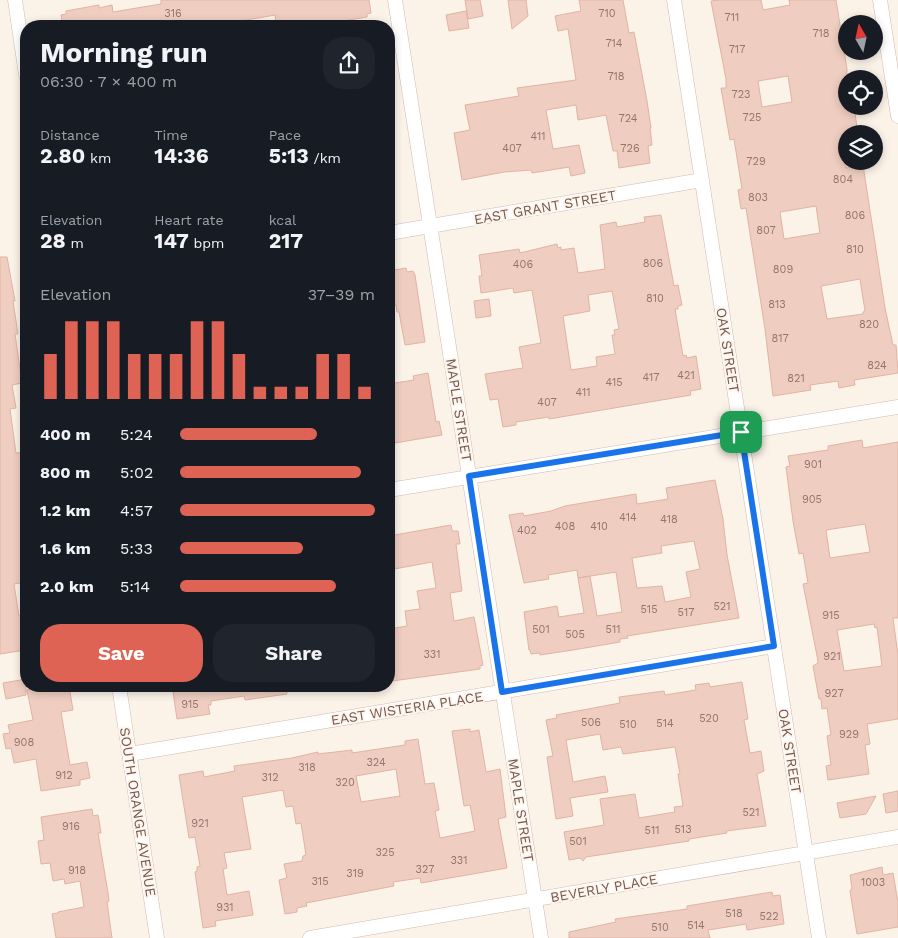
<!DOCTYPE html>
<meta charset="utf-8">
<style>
:root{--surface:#171b24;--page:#20242c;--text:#f1f3f6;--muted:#9ea1a6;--accent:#de6354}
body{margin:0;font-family:"Work Sans",sans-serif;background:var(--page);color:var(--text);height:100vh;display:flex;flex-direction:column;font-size:19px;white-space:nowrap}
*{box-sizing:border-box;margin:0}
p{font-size:16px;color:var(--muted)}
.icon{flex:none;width:28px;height:28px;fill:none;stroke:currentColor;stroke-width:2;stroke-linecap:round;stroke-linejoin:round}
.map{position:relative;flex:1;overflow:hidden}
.panel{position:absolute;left:20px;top:20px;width:375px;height:672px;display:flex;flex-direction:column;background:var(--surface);border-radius:20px;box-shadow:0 2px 8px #0003}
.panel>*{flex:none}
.needle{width:32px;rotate:351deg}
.buttons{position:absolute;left:838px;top:15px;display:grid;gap:10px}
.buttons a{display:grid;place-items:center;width:45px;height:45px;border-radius:50%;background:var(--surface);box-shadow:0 2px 8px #0003;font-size:25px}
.pin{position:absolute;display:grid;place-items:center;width:42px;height:42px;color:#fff;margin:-21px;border-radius:10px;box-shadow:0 2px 8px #0006}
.round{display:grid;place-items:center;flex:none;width:52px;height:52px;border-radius:20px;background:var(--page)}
.head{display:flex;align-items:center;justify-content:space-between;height:85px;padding:0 20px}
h1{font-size:28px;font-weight:700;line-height:38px}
.stats{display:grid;grid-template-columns:repeat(3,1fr);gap:8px;height:85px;padding:5px 20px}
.stats div{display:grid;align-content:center}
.stats b{font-size:21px;font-weight:700}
.stats small{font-size:14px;font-weight:400}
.stats p{font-size:14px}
.chart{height:140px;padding:10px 20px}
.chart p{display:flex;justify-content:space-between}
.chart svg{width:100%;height:90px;margin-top:5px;stroke:var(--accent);stroke-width:6}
.primary-button{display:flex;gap:10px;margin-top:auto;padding:10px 20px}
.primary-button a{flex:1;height:58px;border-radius:20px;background:var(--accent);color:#fff;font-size:20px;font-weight:700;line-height:58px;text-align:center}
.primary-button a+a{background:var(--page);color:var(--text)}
ul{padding:0 20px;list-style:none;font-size:16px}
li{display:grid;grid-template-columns:80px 60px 1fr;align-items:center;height:38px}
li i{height:12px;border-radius:6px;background:var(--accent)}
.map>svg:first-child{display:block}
.building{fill:#efcec1;stroke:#e1b3a2;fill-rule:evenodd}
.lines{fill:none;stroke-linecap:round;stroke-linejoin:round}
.minor-casing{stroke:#cfbbb1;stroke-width:15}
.minor{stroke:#fff;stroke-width:14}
.route-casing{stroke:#fff;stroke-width:10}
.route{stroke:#1a73e8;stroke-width:6}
.labels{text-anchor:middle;stroke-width:4;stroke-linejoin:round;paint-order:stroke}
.number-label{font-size:11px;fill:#93756a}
.street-label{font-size:14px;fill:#74574d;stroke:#fef6ee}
</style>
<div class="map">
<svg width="898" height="938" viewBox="0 0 898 938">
<rect width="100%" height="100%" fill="#fbf2e8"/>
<path class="building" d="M 161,0 L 369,0 L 371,13 L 367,14 L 367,17 L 343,21 L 344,26 L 290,26 L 289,20 L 276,22 L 275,15 L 213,26 L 154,26 L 153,22 L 127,26 L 63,26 L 61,15 L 66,14 L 66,11 L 99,5 L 99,8 L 112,5 L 113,12 L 161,4 Z
M 465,0 L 480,0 L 483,16 L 468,19 Z
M 508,0 L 526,0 L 528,16 L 512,29 Z
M 579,0 L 623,0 L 629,33 L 634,32 L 647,101 L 651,128 L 650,128 L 652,145 L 648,146 L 650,163 L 619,168 L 617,151 L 613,151 L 606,115 L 578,120 L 576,105 L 546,110 L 553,149 L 579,145 L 585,173 L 571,176 L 569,167 L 532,173 L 531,170 L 504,172 L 462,180 L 454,133 L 470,130 L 465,105 L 519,96 L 517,88 L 576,80 L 568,29 L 558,31 L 555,16 L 581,11 Z
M 719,0 L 761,0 L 763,10 L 790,5 L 789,0 L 836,0 L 847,69 L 846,106 L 854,106 L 858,134 L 846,134 L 846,168 L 863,165 L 885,308 L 893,345 L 896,345 L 898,373 L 854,380 L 855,385 L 839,388 L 838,381 L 810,385 L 811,390 L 773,396 L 765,329 L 751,240 L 746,208 L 741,209 L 738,190 L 742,189 L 734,139 L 730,140 L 721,88 L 726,88 L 726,79 L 711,1 ZM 788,76 L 792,102 L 762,107 L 758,81 ZM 816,206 L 820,233 L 784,239 L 780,212 ZM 860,279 L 865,311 L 863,312 L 863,314 L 827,319 L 821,286 Z
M 466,11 L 469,28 L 449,31 L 446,15 Z
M 661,215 L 674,286 L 678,285 L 682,305 L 678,306 L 678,309 L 675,309 L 683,356 L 686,355 L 687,358 L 696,356 L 701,389 L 690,391 L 691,395 L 549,419 L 549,417 L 516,422 L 516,425 L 503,427 L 498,399 L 490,400 L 485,374 L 523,368 L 519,347 L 541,343 L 532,290 L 514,293 L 513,288 L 481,293 L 479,276 L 482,276 L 479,255 L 519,249 L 520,253 L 557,244 L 558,248 L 561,247 L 561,250 L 574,248 L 578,273 L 605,269 L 600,225 L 616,222 L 617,227 L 645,222 L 644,217 ZM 612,291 L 619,329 L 614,330 L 615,335 L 612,335 L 615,354 L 596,357 L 597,366 L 571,370 L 563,316 L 590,311 L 588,295 Z
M 0,257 L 7,257 L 15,301 L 13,301 L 18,334 L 15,334 L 22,383 L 12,385 L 16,408 L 10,409 L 16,453 L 26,452 L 26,486 L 21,486 L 26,513 L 26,582 L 14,584 L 19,616 L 23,616 L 26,650 L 0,654 Z
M 406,268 L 407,272 L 413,271 L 415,275 L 425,342 L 405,345 L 399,312 L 397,312 L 396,305 L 393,306 L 389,271 Z
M 489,299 L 491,316 L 476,318 L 474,301 Z
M 428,373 L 436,422 L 439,421 L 442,435 L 389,444 L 389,384 L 414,380 L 413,376 Z
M 862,440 L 863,448 L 898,442 L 898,618 L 893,618 L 898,655 L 898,719 L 867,724 L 870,744 L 865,745 L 869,774 L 828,780 L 826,766 L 831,765 L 827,736 L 831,735 L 827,708 L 822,709 L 821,699 L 819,699 L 813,666 L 818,663 L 818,661 L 803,584 L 808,583 L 803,553 L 799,554 L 793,521 L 786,467 L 790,466 L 788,456 L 828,450 L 828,446 ZM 865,524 L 870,552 L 830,558 L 826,530 ZM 874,624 L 875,628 L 877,627 L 882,666 L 844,671 L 837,630 Z
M 715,480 L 723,519 L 727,555 L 739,618 L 627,636 L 628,638 L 620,639 L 620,642 L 573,650 L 540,655 L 540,653 L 531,654 L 530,650 L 529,650 L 524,612 L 557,606 L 559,617 L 584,613 L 578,578 L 590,576 L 597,616 L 622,612 L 616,572 L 578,578 L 577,570 L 548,575 L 549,579 L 524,583 L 509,515 L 523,513 L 524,516 L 551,511 L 565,506 L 636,494 L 637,504 L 668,499 L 666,488 ZM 694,541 L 700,569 L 686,572 L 691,597 L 665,602 L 662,586 L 637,588 L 632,558 L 662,553 L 661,546 Z
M 451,525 L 452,531 L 458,531 L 460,544 L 456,544 L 462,591 L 450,593 L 454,621 L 474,617 L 483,665 L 480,666 L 480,669 L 392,681 L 389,663 L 389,629 L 407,626 L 405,611 L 420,609 L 417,591 L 436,588 L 432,562 L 389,570 L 389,536 Z
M 26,679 L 26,695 L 6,699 L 3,683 Z
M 742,682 L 748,719 L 744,720 L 750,753 L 761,751 L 764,771 L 757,774 L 766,826 L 726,831 L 727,833 L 689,839 L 689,841 L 586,857 L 583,861 L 580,858 L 569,860 L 564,832 L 604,825 L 600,799 L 635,794 L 639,818 L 675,812 L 674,807 L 683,806 L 678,774 L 680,774 L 675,747 L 623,754 L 621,747 L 603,750 L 600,734 L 566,740 L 573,782 L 605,776 L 608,792 L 570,798 L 573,816 L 556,819 L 547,757 L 553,756 L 546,720 L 557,718 L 556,715 L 620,703 L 619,697 L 664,691 L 665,695 L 696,690 L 695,685 L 709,683 L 710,687 Z
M 50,686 L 69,686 L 73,710 L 61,712 L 70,765 L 87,762 L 90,778 L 80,780 L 80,785 L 41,791 L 36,759 L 14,763 L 11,748 L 6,749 L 3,734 L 10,733 L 8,725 L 33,720 L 27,690 Z
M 202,686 L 286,686 L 287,694 L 245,700 L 244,696 L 211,701 L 211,705 L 208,705 L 210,714 L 177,719 L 173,692 Z
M 470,729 L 470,732 L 479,730 L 486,772 L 500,769 L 506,817 L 498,819 L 507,868 L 421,883 L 420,878 L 393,882 L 394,886 L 306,903 L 307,906 L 297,908 L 297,912 L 285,914 L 279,880 L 287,878 L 284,864 L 302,861 L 303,856 L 306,855 L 301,823 L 296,824 L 293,806 L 286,807 L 283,790 L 242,797 L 251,849 L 224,853 L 227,868 L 223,869 L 227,895 L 249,891 L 253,915 L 215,921 L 216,926 L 203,928 L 195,872 L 197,871 L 197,867 L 200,866 L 195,837 L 189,838 L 179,775 L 203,771 L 204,777 L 235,771 L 234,766 L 292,758 L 318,752 L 318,754 L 352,750 L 352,753 L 405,745 L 405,741 L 418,739 L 425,784 L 434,783 L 439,810 L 435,811 L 440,838 L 475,831 L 470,805 L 464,806 L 452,731 ZM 396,769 L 400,796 L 361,802 L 356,776 Z
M 898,791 L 898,811 L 886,813 L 883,794 Z
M 876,796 L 866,814 L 840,818 L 837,803 Z
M 92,809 L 93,816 L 98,815 L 101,833 L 98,833 L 108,893 L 109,901 L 107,902 L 112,938 L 56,938 L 52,914 L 58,913 L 58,912 L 84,907 L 80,881 L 65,884 L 64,879 L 53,881 L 50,863 L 41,864 L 38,841 L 44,840 L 41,817 Z
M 882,867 L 883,875 L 893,873 L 898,903 L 898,927 L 857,934 L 850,891 L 852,888 L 850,875 Z
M 772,892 L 773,896 L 780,895 L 784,924 L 747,930 L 746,924 L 708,930 L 710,938 L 569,938 L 569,932 L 616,922 L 615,919 L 687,909 L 687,906 Z"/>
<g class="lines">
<g class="minor-casing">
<path id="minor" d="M 15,0 L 26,75
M 395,0 L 541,938
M 674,0 L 819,938
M 880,0 L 898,116
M 389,233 L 702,180
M 389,490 L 898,407
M 119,686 L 157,938
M 130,754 L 774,646
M 310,938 L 898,837"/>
</g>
<use href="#minor" class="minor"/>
</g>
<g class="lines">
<g class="route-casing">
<path id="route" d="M 741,432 L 774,646 L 502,692 L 469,476 Z"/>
</g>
<use href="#route" class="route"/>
</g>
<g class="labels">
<g class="number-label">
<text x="173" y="17">316</text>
<text x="607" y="17">710</text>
<text x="732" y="21">711</text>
<text x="821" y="37">718</text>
<text x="614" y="47">714</text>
<text x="737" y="53">717</text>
<text x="616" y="80">718</text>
<text x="741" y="98">723</text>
<text x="752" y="121">725</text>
<text x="628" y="122">724</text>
<text x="538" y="140">411</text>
<text x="512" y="152">407</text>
<text x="630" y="152">726</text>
<text x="756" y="165">729</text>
<text x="843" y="183">804</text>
<text x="758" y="201">803</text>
<text x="855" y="219">806</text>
<text x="766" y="234">807</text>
<text x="855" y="253">810</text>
<text x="653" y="267">806</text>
<text x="523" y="268">406</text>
<text x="783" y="273">809</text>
<text x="655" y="302">810</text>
<text x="777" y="308">813</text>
<text x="869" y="328">820</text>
<text x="780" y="342">817</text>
<text x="877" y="369">824</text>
<text x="686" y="379">421</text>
<text x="651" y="381">417</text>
<text x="796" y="382">821</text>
<text x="614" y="386">415</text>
<text x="583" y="396">411</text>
<text x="547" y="406">407</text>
<text x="813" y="468">901</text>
<text x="812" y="503">905</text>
<text x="628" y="521">414</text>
<text x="669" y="523">418</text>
<text x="565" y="530">408</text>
<text x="599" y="530">410</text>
<text x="527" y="534">402</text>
<text x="722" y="610">521</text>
<text x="649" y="613">515</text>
<text x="686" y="616">517</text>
<text x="831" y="619">915</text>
<text x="541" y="633">501</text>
<text x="613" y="633">511</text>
<text x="575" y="638">505</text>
<text x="432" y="658">331</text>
<text x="832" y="660">921</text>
<text x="834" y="697">927</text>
<text x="190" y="708">915</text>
<text x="709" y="722">520</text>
<text x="591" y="726">506</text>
<text x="665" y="727">514</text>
<text x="628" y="728">510</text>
<text x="849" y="738">929</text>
<text x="24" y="746">908</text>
<text x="376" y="766">324</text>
<text x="307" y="771">318</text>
<text x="64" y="779">912</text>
<text x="270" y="781">312</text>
<text x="345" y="786">320</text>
<text x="751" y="816">521</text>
<text x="200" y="827">921</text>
<text x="71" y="830">916</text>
<text x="683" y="833">513</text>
<text x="652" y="834">511</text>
<text x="578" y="845">501</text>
<text x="385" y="856">325</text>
<text x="459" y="864">331</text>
<text x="425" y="873">327</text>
<text x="77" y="874">918</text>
<text x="355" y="877">319</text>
<text x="320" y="885">315</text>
<text x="873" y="886">1003</text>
<text x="225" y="911">931</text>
<text x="734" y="917">518</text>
<text x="769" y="920">522</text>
<text x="696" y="929">514</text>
<text x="660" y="931">510</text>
</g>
<g class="street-label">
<text transform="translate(545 207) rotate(-10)" y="5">EAST GRANT STREET</text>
<text transform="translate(728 350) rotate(81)" y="5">OAK STREET</text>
<text transform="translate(459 410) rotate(81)" y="5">MAPLE STREET</text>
<text transform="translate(407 708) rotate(-9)" y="5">EAST WISTERIA PLACE</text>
<text transform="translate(790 751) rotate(81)" y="5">OAK STREET</text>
<text transform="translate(521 810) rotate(81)" y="5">MAPLE STREET</text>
<text transform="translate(138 812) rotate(81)" y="5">SOUTH ORANGE AVENUE</text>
<text transform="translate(604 888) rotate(-10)" y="5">BEVERLY PLACE</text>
</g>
</g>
</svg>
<div class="buttons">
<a><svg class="needle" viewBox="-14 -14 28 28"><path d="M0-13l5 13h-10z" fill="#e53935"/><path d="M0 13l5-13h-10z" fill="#9ea1a6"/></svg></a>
<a><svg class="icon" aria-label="locate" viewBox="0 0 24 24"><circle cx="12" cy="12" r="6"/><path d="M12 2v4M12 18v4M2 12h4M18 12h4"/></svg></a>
<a><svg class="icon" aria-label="layers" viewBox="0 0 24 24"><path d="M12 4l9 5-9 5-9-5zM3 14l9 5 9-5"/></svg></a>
</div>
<div class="pin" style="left:741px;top:432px;background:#1e9e55"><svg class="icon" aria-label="arrive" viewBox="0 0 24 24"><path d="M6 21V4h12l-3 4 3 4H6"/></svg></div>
<section class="panel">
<div class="head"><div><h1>Morning run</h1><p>06:30 · 7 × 400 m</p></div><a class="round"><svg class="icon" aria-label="share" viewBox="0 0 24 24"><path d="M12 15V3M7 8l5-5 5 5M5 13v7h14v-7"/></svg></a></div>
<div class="stats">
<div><p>Distance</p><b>2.80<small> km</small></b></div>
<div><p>Time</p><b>14:36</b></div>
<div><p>Pace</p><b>5:13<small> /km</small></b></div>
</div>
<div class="stats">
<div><p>Elevation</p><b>28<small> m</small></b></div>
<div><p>Heart rate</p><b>147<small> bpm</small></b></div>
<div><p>kcal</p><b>217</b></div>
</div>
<div class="chart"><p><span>Elevation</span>37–39 m</p>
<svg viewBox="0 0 160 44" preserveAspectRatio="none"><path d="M5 44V22M15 44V6M25 44V6M35 44V6M45 44V22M55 44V22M65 44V22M75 44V6M85 44V6M95 44V22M105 44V38M115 44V38M125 44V38M135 44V22M145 44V22M155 44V38"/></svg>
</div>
<ul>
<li><b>400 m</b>5:24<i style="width:70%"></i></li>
<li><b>800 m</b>5:02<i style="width:93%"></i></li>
<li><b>1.2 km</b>4:57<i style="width:100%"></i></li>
<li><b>1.6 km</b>5:33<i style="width:63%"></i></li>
<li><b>2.0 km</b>5:14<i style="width:80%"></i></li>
</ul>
<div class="primary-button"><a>Save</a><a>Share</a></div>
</section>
</div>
